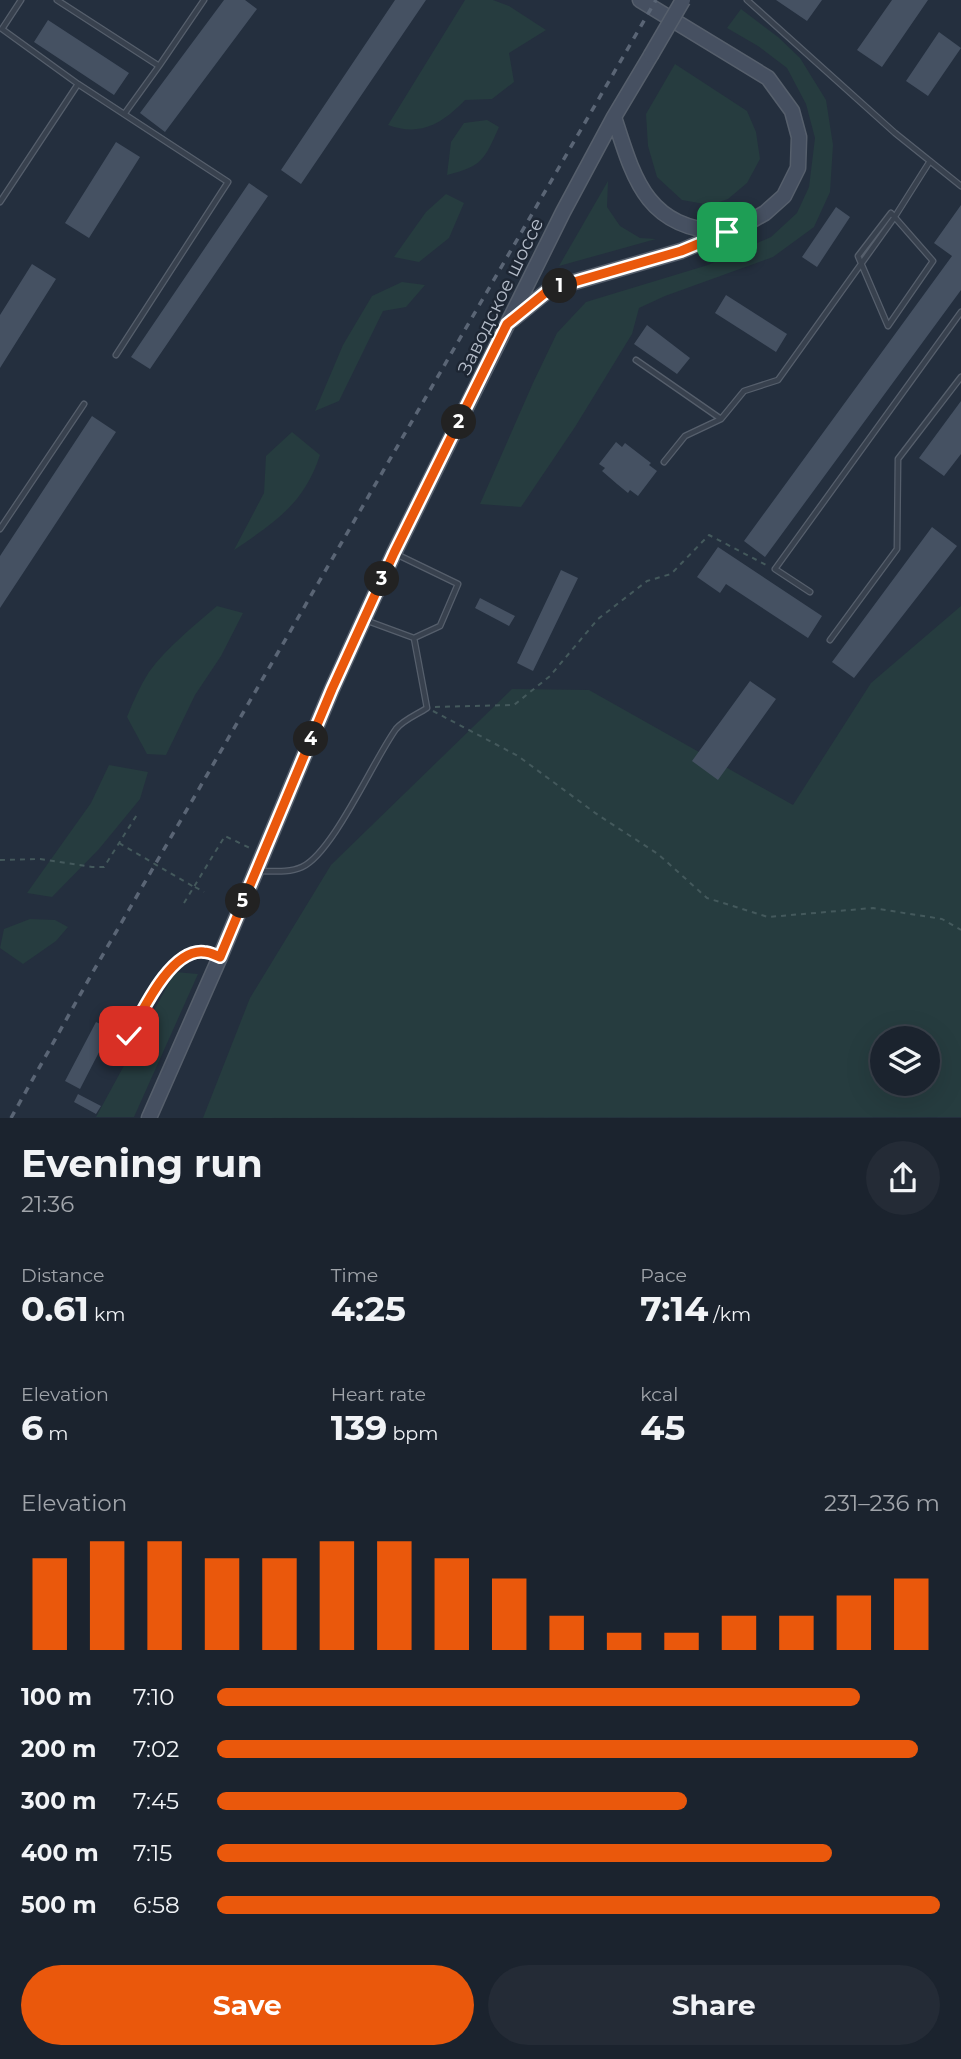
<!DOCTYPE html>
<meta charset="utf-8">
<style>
:root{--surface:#1b232e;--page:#242b36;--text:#f1f3f6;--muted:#a0a4aa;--line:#39404a;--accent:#ea580c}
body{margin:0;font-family:Montserrat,sans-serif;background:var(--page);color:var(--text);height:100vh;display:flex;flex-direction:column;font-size:26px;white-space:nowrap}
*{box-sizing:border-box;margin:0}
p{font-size:23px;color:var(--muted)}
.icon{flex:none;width:38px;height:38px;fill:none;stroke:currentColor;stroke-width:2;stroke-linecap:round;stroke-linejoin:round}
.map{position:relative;height:1118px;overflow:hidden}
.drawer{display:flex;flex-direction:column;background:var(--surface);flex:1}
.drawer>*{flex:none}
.buttons{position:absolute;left:870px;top:1026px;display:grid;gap:14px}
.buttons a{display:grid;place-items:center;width:70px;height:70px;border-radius:50%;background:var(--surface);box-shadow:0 7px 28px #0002,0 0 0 2px var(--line);font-size:35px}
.pin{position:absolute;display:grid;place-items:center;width:60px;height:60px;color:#fff;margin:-30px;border-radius:14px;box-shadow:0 4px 10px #0006}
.km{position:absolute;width:35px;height:35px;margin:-18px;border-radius:50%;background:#222;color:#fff;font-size:19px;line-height:35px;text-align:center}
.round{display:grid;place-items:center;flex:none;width:74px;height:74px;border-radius:37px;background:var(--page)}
.overview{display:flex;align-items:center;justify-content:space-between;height:119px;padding:0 21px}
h1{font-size:38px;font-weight:700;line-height:52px}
.stats{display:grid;grid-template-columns:repeat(3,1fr);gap:10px;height:119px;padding:7px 21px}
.stats div{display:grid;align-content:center}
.stats b{font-size:35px;font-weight:700}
.stats small{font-size:19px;font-weight:400}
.stats p{font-size:19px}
.chart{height:196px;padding:14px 21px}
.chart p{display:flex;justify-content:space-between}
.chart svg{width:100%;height:126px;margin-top:7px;stroke:var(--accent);stroke-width:6}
.cta{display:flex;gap:14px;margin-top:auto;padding:14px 21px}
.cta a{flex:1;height:80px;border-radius:42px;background:var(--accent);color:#fff;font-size:28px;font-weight:700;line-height:80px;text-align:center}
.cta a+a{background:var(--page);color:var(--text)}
ul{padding:0 21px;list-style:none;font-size:23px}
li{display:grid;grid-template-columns:112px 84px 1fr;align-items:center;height:52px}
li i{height:18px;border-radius:9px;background:var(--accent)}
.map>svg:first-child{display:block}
.green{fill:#263c3f;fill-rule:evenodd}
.building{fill:#455162}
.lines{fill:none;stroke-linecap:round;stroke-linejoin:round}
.lane-casing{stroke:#565f6c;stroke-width:7}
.secondary-casing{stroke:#565f6c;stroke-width:17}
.path{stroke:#44595c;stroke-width:2;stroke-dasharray:5 5;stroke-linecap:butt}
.lane{stroke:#38414e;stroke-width:4.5}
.secondary{stroke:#465061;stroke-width:14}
.rail{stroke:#5a6575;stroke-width:3.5;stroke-dasharray:7 7;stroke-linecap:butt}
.secondary-bridge-casing{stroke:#565f6c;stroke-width:17;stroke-linecap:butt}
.path-bridge{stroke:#44595c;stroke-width:2;stroke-dasharray:5 5;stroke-linecap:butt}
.secondary-bridge{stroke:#465061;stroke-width:14}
.route-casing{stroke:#fff;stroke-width:14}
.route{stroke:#ea580c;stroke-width:9}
.labels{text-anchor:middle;stroke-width:5;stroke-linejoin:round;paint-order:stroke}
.street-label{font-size:19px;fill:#b4bcc9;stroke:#1d2633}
</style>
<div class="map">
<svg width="961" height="1118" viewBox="0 0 961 1118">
<rect width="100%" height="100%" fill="#242f3e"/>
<path class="green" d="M 465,0 L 493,0 L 509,6 L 546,30 L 509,53 L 514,82 L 492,99 L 465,100 C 443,123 421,137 388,125 Z
M 741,9 L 778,37 L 800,58 L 826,100 L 833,145 L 830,192 L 814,227 L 773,257 L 665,296 L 639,308 L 632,334 L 575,427 L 521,507 L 480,504 L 533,383 L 557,333 L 586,302 L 708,265 L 771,237 L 797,213 L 809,187 L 815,138 L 806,104 L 787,68 L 758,46 L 727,28 Z
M 675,64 L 747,111 L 756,132 L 760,159 L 747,183 L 728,199 L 710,205 L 682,200 L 657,177 L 648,146 L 646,114 Z
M 487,120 L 499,127 C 484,160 483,166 447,175 L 451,142 L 464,123 Z
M 608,181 L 607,207 L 620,226 L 640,238 L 656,239 L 559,266 Z
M 446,194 L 464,203 L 449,238 L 419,262 L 394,257 L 426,212 Z
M 402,282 L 425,285 L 406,307 L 383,311 L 339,401 L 315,411 L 343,345 L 372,296 Z
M 292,432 L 320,455 C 304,504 275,522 234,550 L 264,493 L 266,456 Z
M 217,606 L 243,613 L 221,656 L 195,695 L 166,755 L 147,754 L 127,717 C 133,702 140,686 149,672 C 167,647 194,626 217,606 Z
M 961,606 L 961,1117 L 203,1118 L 250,998 L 331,865 L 512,689 L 589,690 L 793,805 L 871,683 ZM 882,1038 L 928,1038 L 928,1083 L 882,1083 Z
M 109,765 L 148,772 L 140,799 L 99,849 L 52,897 L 27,893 L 91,803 Z
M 30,919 L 55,920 L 68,927 L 56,941 L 23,964 L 0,948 L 4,929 Z
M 175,972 L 198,974 L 134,1117 L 96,1117 Z"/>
<path class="building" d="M 224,0 L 245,0 L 257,9 L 165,132 L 140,113 Z
M 395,0 L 426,0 L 301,184 L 281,170 Z
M 776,0 L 822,0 L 807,21 Z
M 892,0 L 928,0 L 882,67 L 857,50 Z
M 48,20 L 129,73 L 114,95 L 34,42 Z
M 939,32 L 961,48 L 928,96 L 906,81 Z
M 116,142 L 140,157 L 89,238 L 65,223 Z
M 249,183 L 268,196 L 150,369 L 131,357 Z
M 961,205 L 961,290 L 765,557 L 744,541 L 952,256 L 934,243 Z
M 836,207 L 850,217 L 817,267 L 802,257 Z
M 32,264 L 56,279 L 0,368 L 0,315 Z
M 726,295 L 787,334 L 776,352 L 715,313 Z
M 647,325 L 690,358 L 677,374 L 634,344 Z
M 961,401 L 961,454 L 944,476 L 919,458 Z
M 92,416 L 116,432 L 0,608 L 0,556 Z
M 616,442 L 622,447 L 625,443 L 651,463 L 649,465 L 657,471 L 638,496 L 630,490 L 628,493 L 617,484 L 602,471 L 605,468 L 599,464 Z
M 932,527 L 957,546 L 854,678 L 832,662 Z
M 718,547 L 822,616 L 808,638 L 726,584 L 720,593 L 697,577 Z
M 561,570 L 578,578 L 533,671 L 517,663 Z
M 480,598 L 515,616 L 509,626 L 475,608 Z
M 750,681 L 776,699 L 718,780 L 692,761 Z
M 96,1022 L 111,1029 L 80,1089 L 65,1081 Z
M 78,1094 L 101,1106 L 96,1114 L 74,1102 Z"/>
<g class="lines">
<g class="lane-casing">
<path id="lane" d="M 21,0 L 2,29 L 78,84 L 228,182 L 116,355
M 57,0 L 159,66 L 204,0
M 747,0 L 895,133 L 961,186
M 125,113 L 159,66
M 0,202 L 78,84
M 891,213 L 933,261 L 888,326 L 858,256 Z
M 636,360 L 721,419
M 664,462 L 685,436 L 721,419 L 744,391 L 778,380 L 894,218 L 930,161
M 0,529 L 84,404
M 810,592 L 775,569 L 961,312
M 365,620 L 414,638
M 830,640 L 897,549 L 898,459 L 961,377
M 259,871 C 273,871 289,873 302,867 C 333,853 374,759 396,729 C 403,720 418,714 427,708 L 414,638 L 440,626 L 458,584 L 396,554
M 129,1036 C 142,1011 169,953 201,951 C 206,951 213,955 217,956"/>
</g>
<g class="secondary-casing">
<path id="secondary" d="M 614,117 C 634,179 646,228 722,232
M 512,320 L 550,289 L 681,251 L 749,222 L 765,213 L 784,196 L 798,168 L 799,137 L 792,111 L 768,78 L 640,0
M 149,1118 L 220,957 L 332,689 L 394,553 L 563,212 L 614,117 L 651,55"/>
</g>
<path class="path" d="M 435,707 L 514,705 L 550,676 L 598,619 L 647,581 L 671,574 L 709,535 L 768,566
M 433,711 L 518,756 L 598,815 L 658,854 L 707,898 L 768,917 L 873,908 L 942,919 L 961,930
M 0,860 L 40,859 L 92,867 L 104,867 L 138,813
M 195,887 L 204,892
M 184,903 L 225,836 L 252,849"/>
<use href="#lane" class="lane"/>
<use href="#secondary" class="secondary"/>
<path class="rail" d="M 11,1118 L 94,970 L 656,0"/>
<g class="secondary-bridge-casing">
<path id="secondary-bridge" d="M 651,55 L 683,0"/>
</g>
<path class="path-bridge" d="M 119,843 L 194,887"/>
<use href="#secondary-bridge" class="secondary-bridge"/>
</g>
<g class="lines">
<g class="route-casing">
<path id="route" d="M 129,1036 C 142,1012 171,948 204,952 C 209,952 215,955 220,957 L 332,689 L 394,553 L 507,324 L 550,289 L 681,251 L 727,232"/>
</g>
<use href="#route" class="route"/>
</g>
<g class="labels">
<g class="street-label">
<text transform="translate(500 296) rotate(-64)" y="7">Заводское шоссе</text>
</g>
</g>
</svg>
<div class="buttons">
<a><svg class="icon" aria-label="layers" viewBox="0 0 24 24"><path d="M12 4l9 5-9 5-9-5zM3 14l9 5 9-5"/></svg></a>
</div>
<div class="pin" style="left:727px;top:232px;background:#1e9e55"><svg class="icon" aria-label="arrive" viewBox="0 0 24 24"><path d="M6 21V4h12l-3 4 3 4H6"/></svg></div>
<div class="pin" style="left:129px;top:1036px;background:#d93025"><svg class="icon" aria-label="check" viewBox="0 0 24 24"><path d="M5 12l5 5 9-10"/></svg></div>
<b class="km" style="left:560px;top:286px">1</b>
<b class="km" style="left:459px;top:422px">2</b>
<b class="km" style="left:382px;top:579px">3</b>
<b class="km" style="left:311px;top:739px">4</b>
<b class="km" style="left:243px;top:901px">5</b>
</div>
<section class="drawer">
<div class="overview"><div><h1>Evening run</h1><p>21:36</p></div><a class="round"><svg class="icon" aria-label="share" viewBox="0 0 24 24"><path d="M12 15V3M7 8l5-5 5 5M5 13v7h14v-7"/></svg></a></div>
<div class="stats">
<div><p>Distance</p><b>0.61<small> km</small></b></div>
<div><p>Time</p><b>4:25</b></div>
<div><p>Pace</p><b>7:14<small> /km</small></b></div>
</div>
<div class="stats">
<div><p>Elevation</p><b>6<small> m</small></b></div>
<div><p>Heart rate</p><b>139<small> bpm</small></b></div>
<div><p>kcal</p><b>45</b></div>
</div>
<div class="chart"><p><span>Elevation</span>231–236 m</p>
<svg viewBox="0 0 160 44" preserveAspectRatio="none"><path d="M5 44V12M15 44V6M25 44V6M35 44V12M45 44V12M55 44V6M65 44V6M75 44V12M85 44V19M95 44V32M105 44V38M115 44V38M125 44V32M135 44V32M145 44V25M155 44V19"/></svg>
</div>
<ul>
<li><b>100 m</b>7:10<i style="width:89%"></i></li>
<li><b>200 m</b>7:02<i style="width:97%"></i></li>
<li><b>300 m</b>7:45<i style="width:65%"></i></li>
<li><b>400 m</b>7:15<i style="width:85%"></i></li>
<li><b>500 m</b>6:58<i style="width:100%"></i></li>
</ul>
<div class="cta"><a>Save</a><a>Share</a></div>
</section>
